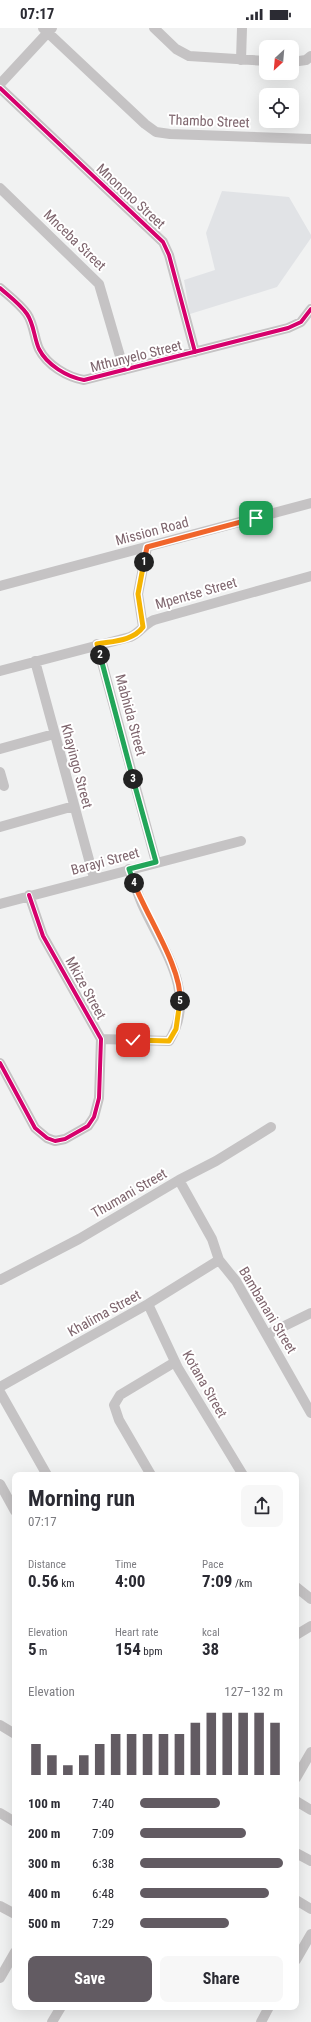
<!DOCTYPE html>
<meta charset="utf-8">
<style>
:root{--surface:#fff;--page:#f7f7f7;--text:#2b2b33;--muted:#7c7c81;--accent:#625b62}
body{margin:0;font-family:"Roboto Condensed",sans-serif;background:var(--page);color:var(--text);height:100vh;display:flex;flex-direction:column;font-size:15px;white-space:nowrap}
*{box-sizing:border-box;margin:0}
p{font-size:13px;color:var(--muted)}
.icon{flex:none;width:22px;height:22px;fill:none;stroke:currentColor;stroke-width:2;stroke-linecap:round;stroke-linejoin:round}
.map{position:relative;flex:1;overflow:hidden}
.sheet{position:absolute;left:12px;top:1444px;width:287px;height:538px;display:flex;flex-direction:column;background:var(--surface);border-radius:8px;box-shadow:0 4px 16px #0002}
.sheet>*{flex:none}
.needle{width:26px;rotate:206deg}
.buttons{position:absolute;left:259px;top:12px;display:grid;gap:8px}
.buttons a{display:grid;place-items:center;width:40px;height:40px;border-radius:8px;background:var(--surface);box-shadow:0 4px 16px #0002;font-size:20px}
.pin{position:absolute;display:grid;place-items:center;width:34px;height:34px;color:#fff;margin:-17px;border-radius:8px;box-shadow:0 2px 6px #0006}
.km{position:absolute;width:20px;height:20px;margin:-10px;border-radius:50%;background:#222;color:#fff;font-size:11px;line-height:20px;text-align:center}
.round{display:grid;place-items:center;flex:none;width:42px;height:42px;border-radius:8px;background:var(--page)}
.overview{display:flex;align-items:center;justify-content:space-between;height:68px;padding:0 16px}
h1{font-size:22px;font-weight:700;line-height:30px}
.metrics{display:grid;grid-template-columns:repeat(3,1fr);gap:6px;height:68px;padding:4px 16px}
.metrics div{display:grid;align-content:center}
.metrics b{font-size:17px;font-weight:700}
.metrics small{font-size:11px;font-weight:400}
.metrics p{font-size:11px}
.chart{height:112px;padding:8px 16px}
.chart p{display:flex;justify-content:space-between}
.chart svg{width:100%;height:72px;margin-top:4px;stroke:var(--accent);stroke-width:6}
.button{display:flex;gap:8px;margin-top:auto;padding:8px 16px}
.button a{flex:1;height:46px;border-radius:8px;background:var(--accent);color:#fff;font-size:16px;font-weight:700;line-height:46px;text-align:center}
.button a+a{background:var(--page);color:var(--text)}
ul{padding:0 16px;list-style:none;font-size:13px}
li{display:grid;grid-template-columns:64px 48px 1fr;align-items:center;height:30px}
li i{height:10px;border-radius:5px;background:var(--accent)}
.status{display:flex;justify-content:space-between;align-items:center;height:28px;padding:0 20px;background:var(--surface);direction:ltr}
.status svg{height:11px;fill:currentColor}
.map>svg:first-child{display:block}
.green{fill:#e1e3e6}
.lines{fill:none;stroke-linecap:round;stroke-linejoin:round}
.minor{stroke:#c5c3c4;stroke-width:10}
.cycleway-casing{stroke:#fff;stroke-width:6}
.cycleway{stroke:#d6006c;stroke-width:4}
.split-1-casing{stroke:#fff;stroke-width:8}
.split-2-casing{stroke:#fff;stroke-width:8}
.split-3-casing{stroke:#fff;stroke-width:8}
.split-4-casing{stroke:#fff;stroke-width:8}
.split-5-casing{stroke:#fff;stroke-width:8}
.split-6-casing{stroke:#fff;stroke-width:8}
.split-1{stroke:#f0652b;stroke-width:5}
.split-2{stroke:#f5b400;stroke-width:5}
.split-3{stroke:#22a559;stroke-width:5}
.split-4{stroke:#22a559;stroke-width:5}
.split-5{stroke:#f0652b;stroke-width:5}
.split-6{stroke:#f5b400;stroke-width:5}
.labels{text-anchor:middle;stroke-width:4;stroke-linejoin:round;paint-order:stroke}
.street-label{font-size:14px;fill:#7e656d;stroke:#fff}
</style>
<div class="status"><b>07:17</b><svg viewBox="0 0 49 12"><path d="M0 12V9h3v3zM5 12V6h3v6zM10 12V3h3v9zM15 12V0h3v12zM26 1h20v11H26zM47 4h2v5h-2z"/></svg></div>
<div class="map">
<svg width="311" height="1994" viewBox="0 0 311 1994">
<rect width="100%" height="100%" fill="#f1f2f2"/>
<path class="green" d="M 222,163 L 289,169 L 311,207 L 311,210 L 277,259 L 190,286 L 184,252 L 215,242 L 206,205 Z"/>
<g class="lines">
<path class="minor" d="M 43,0 L 145,96 L 156,104 L 170,106 L 311,111
M 154,0 L 176,21 L 189,28 L 266,33
M 241,32 L 242,0
M 292,34 L 306,32 L 311,28
M 0,56 L 52,0
M 0,60 L 163,214 L 169,227 L 195,324
M 0,160 L 99,256 L 124,342
M 0,260 C 9,268 20,276 27,286 C 34,296 34,310 39,321 C 47,337 67,349 84,352 L 288,300 L 301,294 L 311,281
M 0,558 L 311,475
M 143,599 L 138,566 L 147,519
M 97,616 L 156,834
M 35,633 L 94,850
M 0,643 L 130,609 C 140,605 144,596 154,592 L 311,548
M 0,721 L 54,706
M 0,744 L 4,758
M 0,799 L 74,778
M 0,876 L 241,813
M 101,1011 L 169,1013 C 199,965 161,919 142,876 C 137,864 133,852 129,841
M 0,1035 L 35,1100 L 47,1110 L 55,1113 L 65,1111 L 88,1098 L 94,1089 L 99,1070 L 101,1011 L 43,908 L 29,867
M 179,1152 L 212,1211 L 219,1232 L 236,1253 L 311,1385
M 0,1252 L 79,1211 L 179,1152 L 216,1133 L 271,1099
M 148,1276 L 178,1340 L 243,1447
M 268,1306 L 311,1285
M 0,1359 L 148,1276 L 219,1232
M 0,1364 L 47,1447
M 151,1447 L 119,1392 L 114,1377 L 120,1367 L 175,1334
M 0,1456 L 15,1483
M 296,1559 L 311,1571
M 296,1607 L 311,1598
M 0,1697 L 15,1706
M 296,1750 L 311,1724
M 296,1773 L 311,1782
M 0,1785 L 15,1794
M 296,1825 L 311,1833
M 296,1872 L 311,1881
M 0,1878 L 15,1886
M 296,1932 L 311,1906
M 0,1950 L 15,1924
M 52,1994 L 61,1979
M 261,1994 L 269,1979"/>
<g class="cycleway-casing">
<path id="cycleway" d="M 0,60 L 163,214 L 169,227 L 195,324
M 0,260 C 9,268 20,276 27,286 C 34,296 34,310 39,321 C 47,337 67,349 84,352 L 288,300 L 301,294 L 311,281
M 0,1035 L 35,1100 L 47,1110 L 55,1113 L 65,1111 L 88,1098 L 94,1089 L 99,1070 L 101,1011 L 43,908 L 29,867"/>
</g>
<use href="#cycleway" class="cycleway"/>
</g>
<g class="lines">
<g class="split-1-casing">
<path id="split-1" d="M 144,534 L 147,519 L 256,490"/>
</g>
<g class="split-2-casing">
<path id="split-2" d="M 100,627 L 97,616 C 113,613 133,613 143,599 L 138,566 L 144,534"/>
</g>
<g class="split-3-casing">
<path id="split-3" d="M 100,627 L 133,751"/>
</g>
<g class="split-4-casing">
<path id="split-4" d="M 133,751 L 156,834 L 129,841 L 134,855"/>
</g>
<g class="split-5-casing">
<path id="split-5" d="M 134,855 C 147,889 182,940 180,973"/>
</g>
<g class="split-6-casing">
<path id="split-6" d="M 133,1012 L 169,1013 L 176,1001 L 180,973"/>
</g>
<use href="#split-1" class="split-1"/>
<use href="#split-2" class="split-2"/>
<use href="#split-3" class="split-3"/>
<use href="#split-4" class="split-4"/>
<use href="#split-5" class="split-5"/>
<use href="#split-6" class="split-6"/>
</g>
<g class="labels">
<g class="street-label">
<text transform="translate(209 93) rotate(2)" y="5">Thambo Street</text>
<text transform="translate(131 168) rotate(43)" y="5">Mnonono Street</text>
<text transform="translate(75 212) rotate(44)" y="5">Mnceba Street</text>
<text transform="translate(136 328) rotate(-14)" y="5">Mthunyelo Street</text>
<text transform="translate(152 503) rotate(-15)" y="5">Mission Road</text>
<text transform="translate(196 565) rotate(-16)" y="5">Mpentse Street</text>
<text transform="translate(131 687) rotate(75)" y="5">Mabhida Street</text>
<text transform="translate(77 738) rotate(75)" y="5">Khayingo Street</text>
<text transform="translate(105 833) rotate(-15)" y="5">Barayi Street</text>
<text transform="translate(86 960) rotate(61)" y="5">Mkize Street</text>
<text transform="translate(129 1165) rotate(-30)" y="5">Thumani Street</text>
<text transform="translate(268 1282) rotate(59)" y="5">Bambanani Street</text>
<text transform="translate(104 1285) rotate(-29)" y="5">Khalima Street</text>
<text transform="translate(205 1356) rotate(60)" y="5">Kotana Street</text>
</g>
</g>
</svg>
<div class="buttons">
<a><svg class="needle" viewBox="-14 -14 28 28"><path d="M0-13l5 13h-10z" fill="#e53935"/><path d="M0 13l5-13h-10z" fill="#7c7c81"/></svg></a>
<a><svg class="icon" aria-label="locate" viewBox="0 0 24 24"><circle cx="12" cy="12" r="6"/><path d="M12 2v4M12 18v4M2 12h4M18 12h4"/></svg></a>
</div>
<div class="pin" style="left:256px;top:490px;background:#1e9e55"><svg class="icon" aria-label="arrive" viewBox="0 0 24 24"><path d="M6 21V4h12l-3 4 3 4H6"/></svg></div>
<div class="pin" style="left:133px;top:1012px;background:#d93025"><svg class="icon" aria-label="check" viewBox="0 0 24 24"><path d="M5 12l5 5 9-10"/></svg></div>
<b class="km" style="left:144px;top:534px">1</b>
<b class="km" style="left:100px;top:627px">2</b>
<b class="km" style="left:133px;top:751px">3</b>
<b class="km" style="left:134px;top:855px">4</b>
<b class="km" style="left:180px;top:973px">5</b>
<section class="sheet">
<div class="overview"><div><h1>Morning run</h1><p>07:17</p></div><a class="round"><svg class="icon" aria-label="share" viewBox="0 0 24 24"><path d="M12 15V3M7 8l5-5 5 5M5 13v7h14v-7"/></svg></a></div>
<div class="metrics">
<div><p>Distance</p><b>0.56<small> km</small></b></div>
<div><p>Time</p><b>4:00</b></div>
<div><p>Pace</p><b>7:09<small> /km</small></b></div>
</div>
<div class="metrics">
<div><p>Elevation</p><b>5<small> m</small></b></div>
<div><p>Heart rate</p><b>154<small> bpm</small></b></div>
<div><p>kcal</p><b>38</b></div>
</div>
<div class="chart"><p><span>Elevation</span>127–132 m</p>
<svg viewBox="0 0 160 44" preserveAspectRatio="none"><path d="M5 44V25M15 44V32M25 44V38M35 44V32M45 44V25M55 44V19M65 44V19M75 44V19M85 44V19M95 44V19M105 44V12M115 44V6M125 44V6M135 44V6M145 44V6M155 44V12"/></svg>
</div>
<ul>
<li><b>100 m</b>7:40<i style="width:56%"></i></li>
<li><b>200 m</b>7:09<i style="width:74%"></i></li>
<li><b>300 m</b>6:38<i style="width:100%"></i></li>
<li><b>400 m</b>6:48<i style="width:90%"></i></li>
<li><b>500 m</b>7:29<i style="width:62%"></i></li>
</ul>
<div class="button"><a>Save</a><a>Share</a></div>
</section>
</div>
